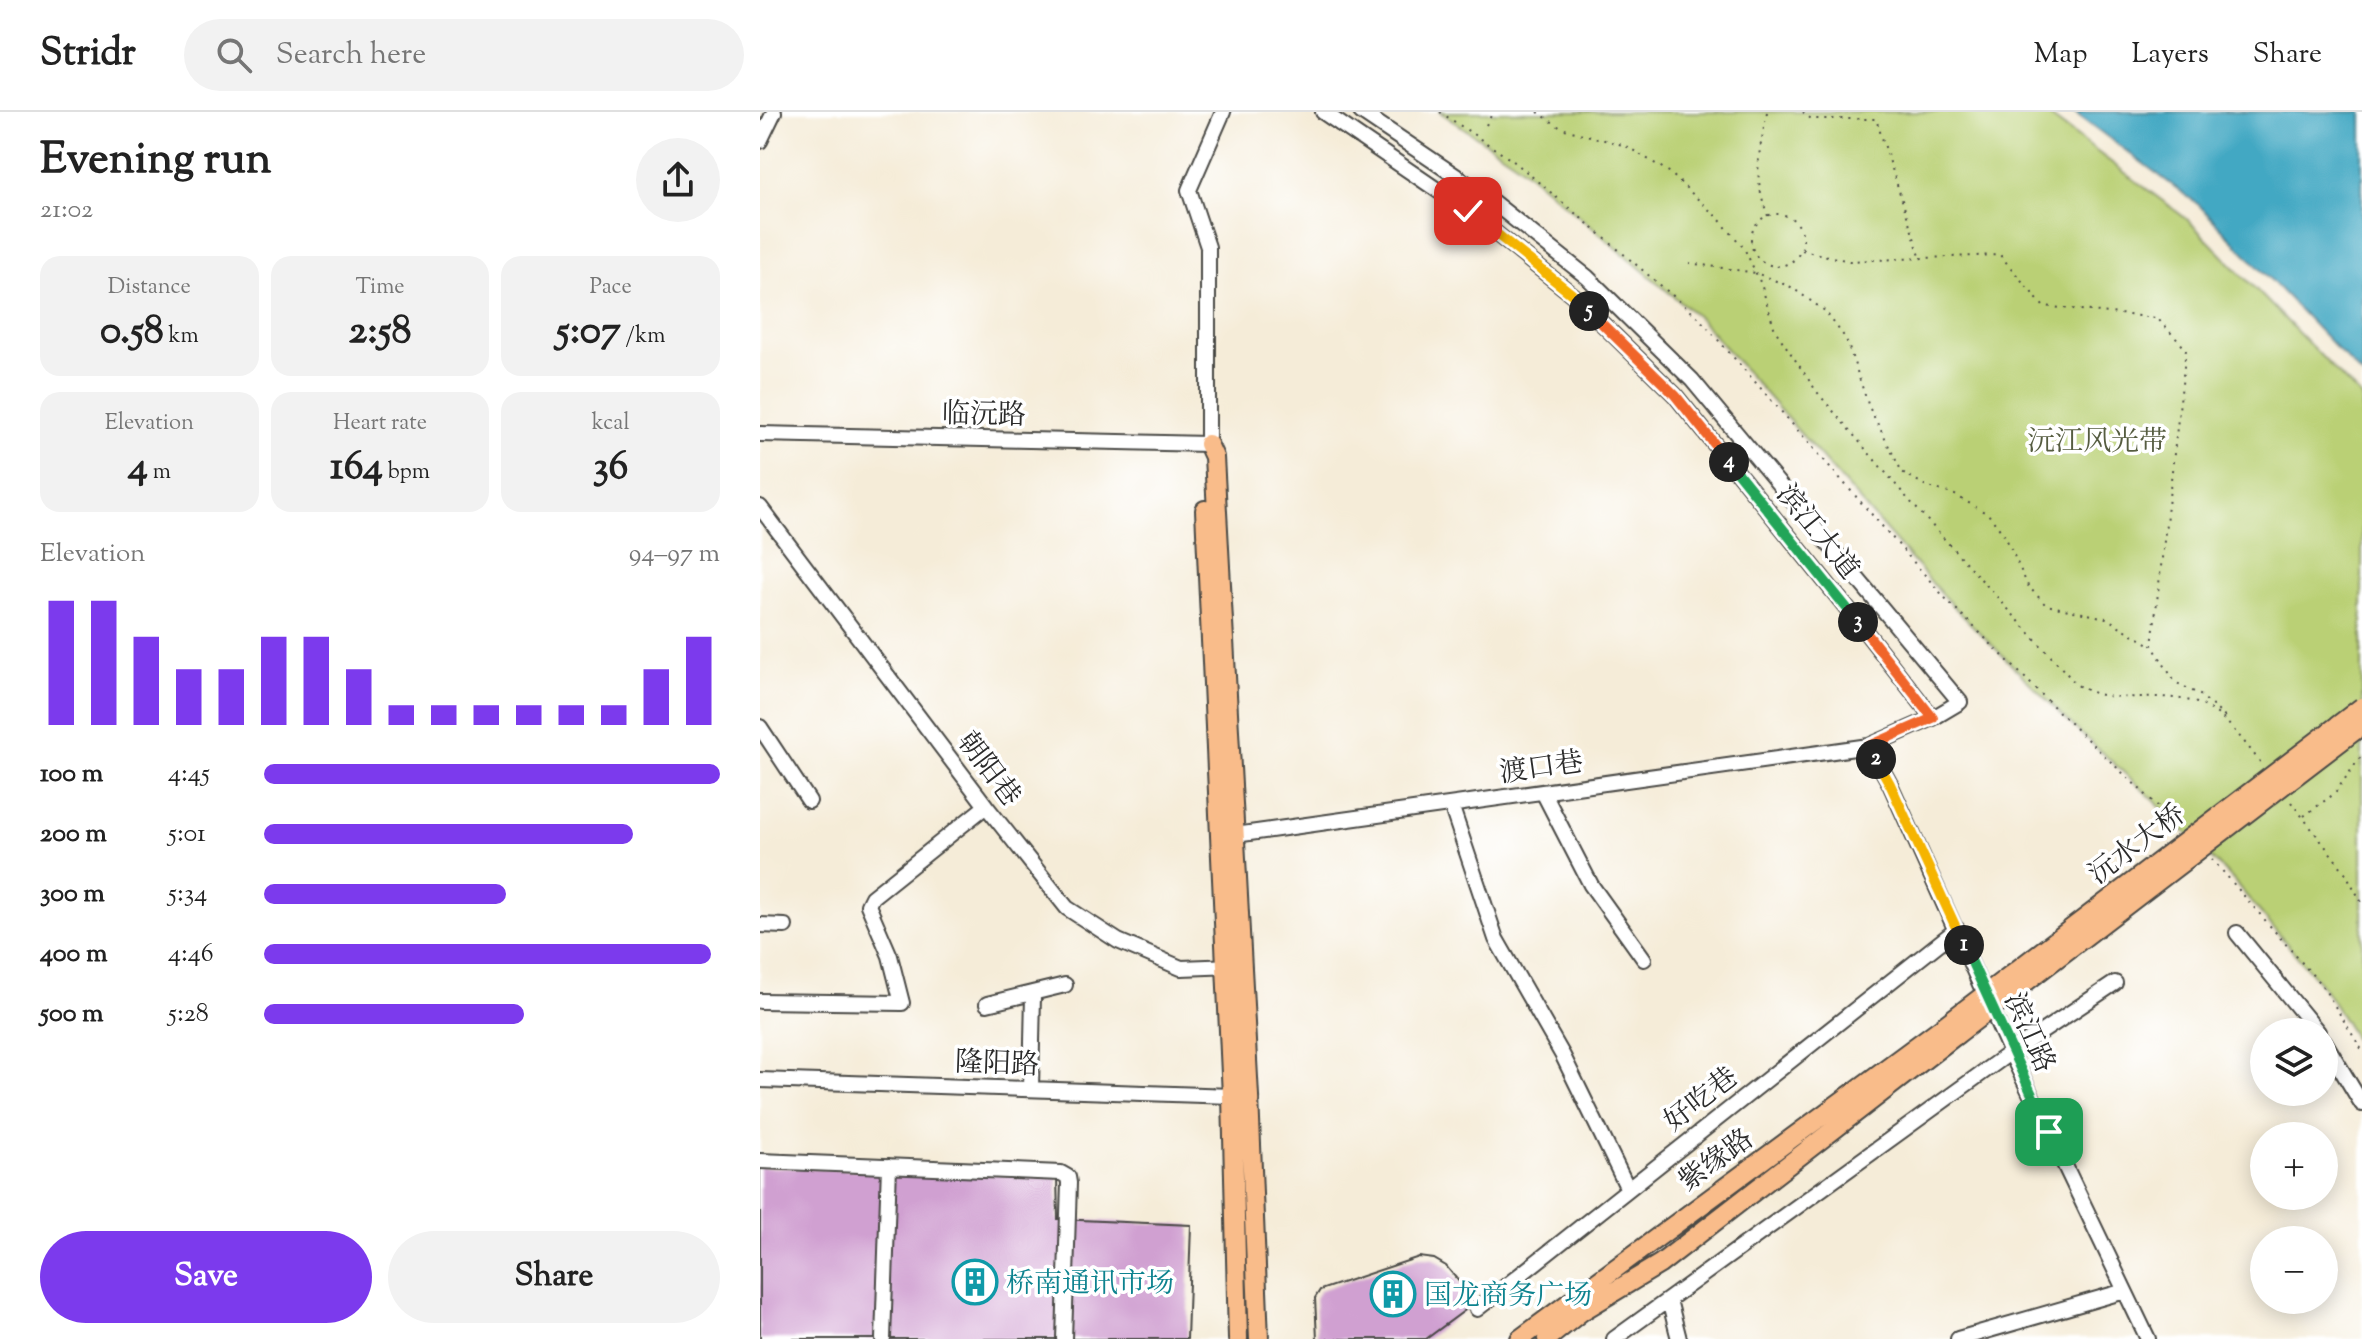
<!DOCTYPE html>
<meta charset="utf-8">
<style>
:root{--surface:#fff;--page:#f2f2f2;--text:#222;--muted:#767676;--line:#e0e0e0;--accent:#7c3aed}
body{margin:0;font-family:"Sorts Mill Goudy","Noto Serif SC",serif;background:var(--page);color:var(--text);height:100vh;display:flex;flex-direction:column;font-size:30px;white-space:nowrap}
*{box-sizing:border-box;margin:0}
p{font-size:26px;color:var(--muted)}
.icon{flex:none;width:44px;height:44px;fill:none;stroke:currentColor;stroke-width:2;stroke-linecap:round;stroke-linejoin:round}
.map{position:relative;flex:1;overflow:hidden}
.side{display:flex;flex-direction:column;background:var(--surface);width:760px}
.side>*{flex:none}
.buttons{position:absolute;left:1490px;top:906px;display:grid;gap:16px}
.buttons a{display:grid;place-items:center;width:88px;height:88px;border-radius:50%;background:var(--surface);box-shadow:0 4px 20px #0003;font-size:40px}
.pin{position:absolute;display:grid;place-items:center;width:68px;height:68px;color:#fff;margin:-34px;border-radius:16px;box-shadow:0 4px 12px #0006}
.km{position:absolute;width:40px;height:40px;margin:-20px;border-radius:50%;background:#222;color:#fff;font-size:22px;line-height:40px;text-align:center}
.round{display:grid;place-items:center;flex:none;width:84px;height:84px;border-radius:42px;background:var(--page)}
.head{display:flex;align-items:center;justify-content:space-between;height:136px;padding:0 40px}
h1{font-size:44px;font-weight:800;line-height:60px}
.stats{display:grid;grid-template-columns:repeat(3,1fr);gap:12px;height:136px;padding:8px 40px}
.stats div{display:grid;align-content:center;border-radius:20px;background:var(--page);text-align:center}
.stats b{font-size:40px;font-weight:800}
.stats small{font-size:22px;font-weight:400}
.stats p{font-size:22px}
.chart{height:224px;padding:16px 40px}
.chart p{display:flex;justify-content:space-between}
.chart svg{width:100%;height:144px;margin-top:8px;stroke:var(--accent);stroke-width:6}
.cta{display:flex;gap:16px;margin-top:auto;padding:16px 40px}
.cta a{flex:1;height:92px;border-radius:48px;background:var(--accent);color:#fff;font-size:32px;font-weight:800;line-height:92px;text-align:center}
.cta a+a{background:var(--page);color:var(--text)}
ul{padding:0 40px;list-style:none;font-size:26px}
li{display:grid;grid-template-columns:128px 96px 1fr;align-items:center;height:60px}
li i{height:20px;border-radius:10px;background:var(--accent)}
header{display:flex;align-items:center;gap:48px;box-sizing:border-box;height:112px;padding:0 40px;background:var(--surface);border-bottom:2px solid var(--line)}
header strong{font-size:38px}
nav{display:flex;gap:44px;margin-inline-start:auto;font-size:28px}
.search{width:560px;height:72px;background:var(--page);display:flex;align-items:center;gap:20px;box-sizing:border-box;padding:0 28px;border-radius:44px;color:var(--muted);font-size:30px}
main{display:flex;flex:1;min-height:0}
.map>svg:first-child{display:block}
.green{fill:#bad075;stroke:#727e50;stroke-width:2}
.water{fill:#43a8c3;stroke:#376a77;stroke-width:2}
.building{fill:#d0a0d1}
.lines{fill:none;stroke-linecap:round;stroke-linejoin:round}
.minor-casing{stroke:#494845;stroke-width:18}
.major-casing{stroke:#494845;stroke-width:22}
.path{stroke:#494845;stroke-width:2;stroke-dasharray:2 6;stroke-linecap:butt}
.minor{stroke:#fff;stroke-width:14}
.major{stroke:#f9bc8a;stroke-width:18}
.major-bridge-casing{stroke:#494845;stroke-width:22;stroke-linecap:butt}
.major-bridge{stroke:#f9bc8a;stroke-width:18}
.split-1-casing{stroke:#fff;stroke-width:16}
.split-2-casing{stroke:#fff;stroke-width:16}
.split-3-casing{stroke:#fff;stroke-width:16}
.split-4-casing{stroke:#fff;stroke-width:16}
.split-5-casing{stroke:#fff;stroke-width:16}
.split-6-casing{stroke:#fff;stroke-width:16}
.split-1{stroke:#22a559;stroke-width:10}
.split-2{stroke:#f5b400;stroke-width:10}
.split-3{stroke:#f0652b;stroke-width:10}
.split-4{stroke:#22a559;stroke-width:10}
.split-5{stroke:#f0652b;stroke-width:10}
.split-6{stroke:#f5b400;stroke-width:10}
.labels{text-anchor:middle;stroke-width:7;stroke-linejoin:round;paint-order:stroke}
.street-label{font-size:28px;fill:#2b2b2b;stroke:#fff}
.park-label{font-size:28px;fill:#565d41;stroke:#fff}
.culture-label{font-size:28px;fill:#0d838f;stroke:#fff;text-anchor:start}
</style>
<header>
<strong>Stridr</strong>
<div class="search"><svg class="icon" aria-label="search" viewBox="0 0 24 24"><circle cx="10" cy="10" r="6"/><path d="M15 15l6 6"/></svg>Search here</div>
<nav><a>Map</a><a>Layers</a><a>Share</a></nav>
</header>
<main>
<section class="side">
<div class="head"><div><h1>Evening run</h1><p>21:02</p></div><a class="round"><svg class="icon" aria-label="share" viewBox="0 0 24 24"><path d="M12 15V3M7 8l5-5 5 5M5 13v7h14v-7"/></svg></a></div>
<div class="stats">
<div><p>Distance</p><b>0.58<small> km</small></b></div>
<div><p>Time</p><b>2:58</b></div>
<div><p>Pace</p><b>5:07<small> /km</small></b></div>
</div>
<div class="stats">
<div><p>Elevation</p><b>4<small> m</small></b></div>
<div><p>Heart rate</p><b>164<small> bpm</small></b></div>
<div><p>kcal</p><b>36</b></div>
</div>
<div class="chart"><p><span>Elevation</span>94–97 m</p>
<svg viewBox="0 0 160 44" preserveAspectRatio="none"><path d="M5 44V6M15 44V6M25 44V17M35 44V27M45 44V27M55 44V17M65 44V17M75 44V27M85 44V38M95 44V38M105 44V38M115 44V38M125 44V38M135 44V38M145 44V27M155 44V17"/></svg>
</div>
<ul>
<li><b>100 m</b>4:45<i style="width:100%"></i></li>
<li><b>200 m</b>5:01<i style="width:81%"></i></li>
<li><b>300 m</b>5:34<i style="width:53%"></i></li>
<li><b>400 m</b>4:46<i style="width:98%"></i></li>
<li><b>500 m</b>5:28<i style="width:57%"></i></li>
</ul>
<div class="cta"><a>Save</a><a>Share</a></div>
</section>
<div class="map">
<svg width="1602" height="1227" viewBox="0 0 1602 1227">
<rect width="100%" height="100%" fill="#fff"/>
<filter id="ink" filterUnits="userSpaceOnUse"><feTurbulence type="fractalNoise" baseFrequency=".0125" numOctaves="2"/><feDisplacementMap in="SourceGraphic" scale="16" xChannelSelector="R" yChannelSelector="G"/><feConvolveMatrix kernelMatrix="1 2 1 2 8 2 1 2 1" color-interpolation-filters="sRGB"/></filter>
<filter id="wash" filterUnits="userSpaceOnUse"><feTurbulence type="fractalNoise" baseFrequency=".006" numOctaves="4" result="noise"/><feDisplacementMap in="SourceGraphic" scale="32" xChannelSelector="R" yChannelSelector="G"/><feGaussianBlur stdDeviation="1.8" result="paint"/><feColorMatrix in="noise" values="0 0 0 0 0 0 0 0 0 0 0 0 0 0 0 0 0 1.4 0 .05"/><feComposite in="paint" operator="in"/></filter>
<g filter="url(#wash)">
<rect width="100%" height="100%" fill="#f5ecd8"/>
<path class="green" d="M 680,0 L 1284,0 L 1428,108 L 1602,286 L 1602,938 L 1563,875 L 1473,768 L 1395,689 L 1316,617 L 1187,488 L 938,205 L 756,51 Z"/>
<path class="water" d="M 1314,0 L 1602,0 L 1602,263 L 1439,93 Z"/>
<g id="blocks">
<path class="building" d="M 0,1055 L 297,1064 L 298,1107 L 431,1113 L 427,1227 L 0,1227 Z
M 659,1145 L 674,1147 L 686,1154 L 716,1190 L 666,1227 L 557,1227 L 555,1186 L 560,1178 Z"/>
</g>
</g>
<g filter="url(#ink)">
<use href="#blocks" fill-opacity="0" stroke="#494845" stroke-width="2"/>
<g class="lines">
<g class="minor-casing">
<path id="minor" d="M 563,0 L 708,99 L 813,183 L 915,283 L 1094,505 L 1173,606
M 0,29 L 14,0
M 0,322 L 448,332 L 448,135 L 429,78 L 463,0
M 0,395 L 226,694 L 307,796 L 358,829 L 421,856 L 474,854
M 0,615 L 49,689
M 1109,634 L 1130,672 L 1251,941 L 1388,1227
M 783,680 L 831,773 L 884,847
M 691,693 L 736,827 L 803,944 L 868,1077
M 468,724 L 1109,634 L 1173,606 L 1200,590 L 932,268 L 827,165 L 724,83 L 601,0
M 0,813 L 25,814
M 1477,821 L 1558,920
M 0,889 L 142,891 L 130,844 L 108,793 L 112,785 L 226,694
M 227,892 L 305,873
M 1564,929 L 1602,992
M 0,968 L 472,984
M 271,977 L 273,883
M 0,1049 L 301,1061 L 308,1065 L 309,1071 L 304,1227
M 909,1188 L 919,1227
M 717,1197 L 1197,817
M 123,1227 L 129,1054
M 854,1227 L 1244,945 L 1355,871
M 1198,1227 L 1365,1179"/>
</g>
<g class="major-casing">
<path id="major" d="M 448,332 L 454,345 L 489,984 L 499,1227
M 445,398 L 472,984 L 478,1227
M 760,1227 L 1185,913
M 787,1227 L 822,1199 L 900,1152 L 1196,923"/>
</g>
<path class="path" d="M 680,0 L 756,51 L 938,205 L 1187,488 L 1316,617 L 1419,714
M 778,0 L 801,16 L 866,34 L 909,60 L 959,107 L 984,136 L 1001,172 L 1015,218 L 1057,280 L 1148,387 L 1317,573 C 1338,585 1354,586 1377,585 C 1447,583 1459,597 1500,650
M 1007,0 C 999,42 992,62 1008,104
M 1043,0 L 1051,7 L 1116,7 L 1160,144
M 726,13 L 733,0
M991 128a26 26 0 1 1 52 0a26 26 0 1 1-52 0Z
M 1042,138 L 1089,149 L 1240,143 L 1283,194 L 1397,206 L 1426,237 L 1392,533 L 1415,570 L 1440,583 L 1467,607
M 929,151 L 996,161 L 1031,175 L 1065,199 L 1086,227 L 1109,295 L 1142,360 L 1166,374 L 1195,383 L 1228,402 L 1245,424 L 1268,474 L 1286,493 L 1346,506 L 1389,532
M 1531,690 L 1585,760 L 1602,791
M 1544,704 L 1574,682 L 1602,643
M 1452,747 L 1563,875 L 1602,938"/>
<use href="#minor" class="minor"/>
<use href="#major" class="major"/>
<g class="major-bridge-casing">
<path id="major-bridge" d="M 1185,913 L 1602,595
M 1196,923 L 1602,613"/>
</g>
<use href="#major-bridge" class="major-bridge"/>
</g>
</g>
<g class="lines" filter="url(#ink)">
<g class="split-1-casing">
<path id="split-1" d="M 1204,833 L 1289,1020"/>
</g>
<g class="split-2-casing">
<path id="split-2" d="M 1116,647 L 1130,672 L 1204,833"/>
</g>
<g class="split-3-casing">
<path id="split-3" d="M 1098,510 L 1173,606 L 1109,634 L 1116,647"/>
</g>
<g class="split-4-casing">
<path id="split-4" d="M 969,350 L 1098,510"/>
</g>
<g class="split-5-casing">
<path id="split-5" d="M 829,199 L 915,283 L 969,350"/>
</g>
<g class="split-6-casing">
<path id="split-6" d="M 708,99 L 813,183 L 829,199"/>
</g>
<use href="#split-1" class="split-1"/>
<use href="#split-2" class="split-2"/>
<use href="#split-3" class="split-3"/>
<use href="#split-4" class="split-4"/>
<use href="#split-5" class="split-5"/>
<use href="#split-6" class="split-6"/>
</g>
<defs>
<g id="building-ring" transform="scale(2.3)"><circle r="9.5" fill="#fff" stroke="#0f9aa8" stroke-width="1.5"/><path d="M-4-6H4V6H1V3H-1V6H-4ZM-2.5-4.3h1.7v1.8h-1.7ZM.8-4.3h1.7v1.8H.8ZM-2.5-1h1.7V.8h-1.7ZM.8-1h1.7V.8H.8Z" fill="#0f9aa8"/></g>
</defs>
<g fill-rule="evenodd">
<use href="#building-ring" x="215" y="1170"/>
<use href="#building-ring" x="633" y="1182"/>
</g>
<g class="labels">
<g class="street-label">
<text transform="translate(224 301) rotate(1)" y="10">临沅路</text>
<text transform="translate(1059 419) rotate(51)" y="10">滨江大道</text>
<text transform="translate(781 654) rotate(-8)" y="10">渡口巷</text>
<text transform="translate(230 656) rotate(53)" y="10">朝阳巷</text>
<text transform="translate(1376 731) rotate(-37)" y="10">沅水大桥</text>
<text transform="translate(1271 920) rotate(66)" y="10">滨江路</text>
<text transform="translate(237 950) rotate(2)" y="10">隆阳路</text>
<text transform="translate(940 986) rotate(-38)" y="10">好吃巷</text>
<text transform="translate(955 1047) rotate(-36)" y="10">紫缘路</text>
</g>
<g class="park-label">
<text x="1337" y="338">沅江风光带</text>
</g>
<g class="culture-label">
<text x="246" y="1180">桥南通讯市场</text>
<text x="664" y="1192">国龙商务广场</text>
</g>
</g>
</svg>
<div class="buttons">
<a><svg class="icon" aria-label="layers" viewBox="0 0 24 24"><path d="M12 4l9 5-9 5-9-5zM3 14l9 5 9-5"/></svg></a>
<a>+</a>
<a>−</a>
</div>
<div class="pin" style="left:1289px;top:1020px;background:#1e9e55"><svg class="icon" aria-label="arrive" viewBox="0 0 24 24"><path d="M6 21V4h12l-3 4 3 4H6"/></svg></div>
<div class="pin" style="left:708px;top:99px;background:#d93025"><svg class="icon" aria-label="check" viewBox="0 0 24 24"><path d="M5 12l5 5 9-10"/></svg></div>
<b class="km" style="left:1204px;top:833px">1</b>
<b class="km" style="left:1116px;top:647px">2</b>
<b class="km" style="left:1098px;top:510px">3</b>
<b class="km" style="left:969px;top:350px">4</b>
<b class="km" style="left:829px;top:199px">5</b>
</div>
</main>
